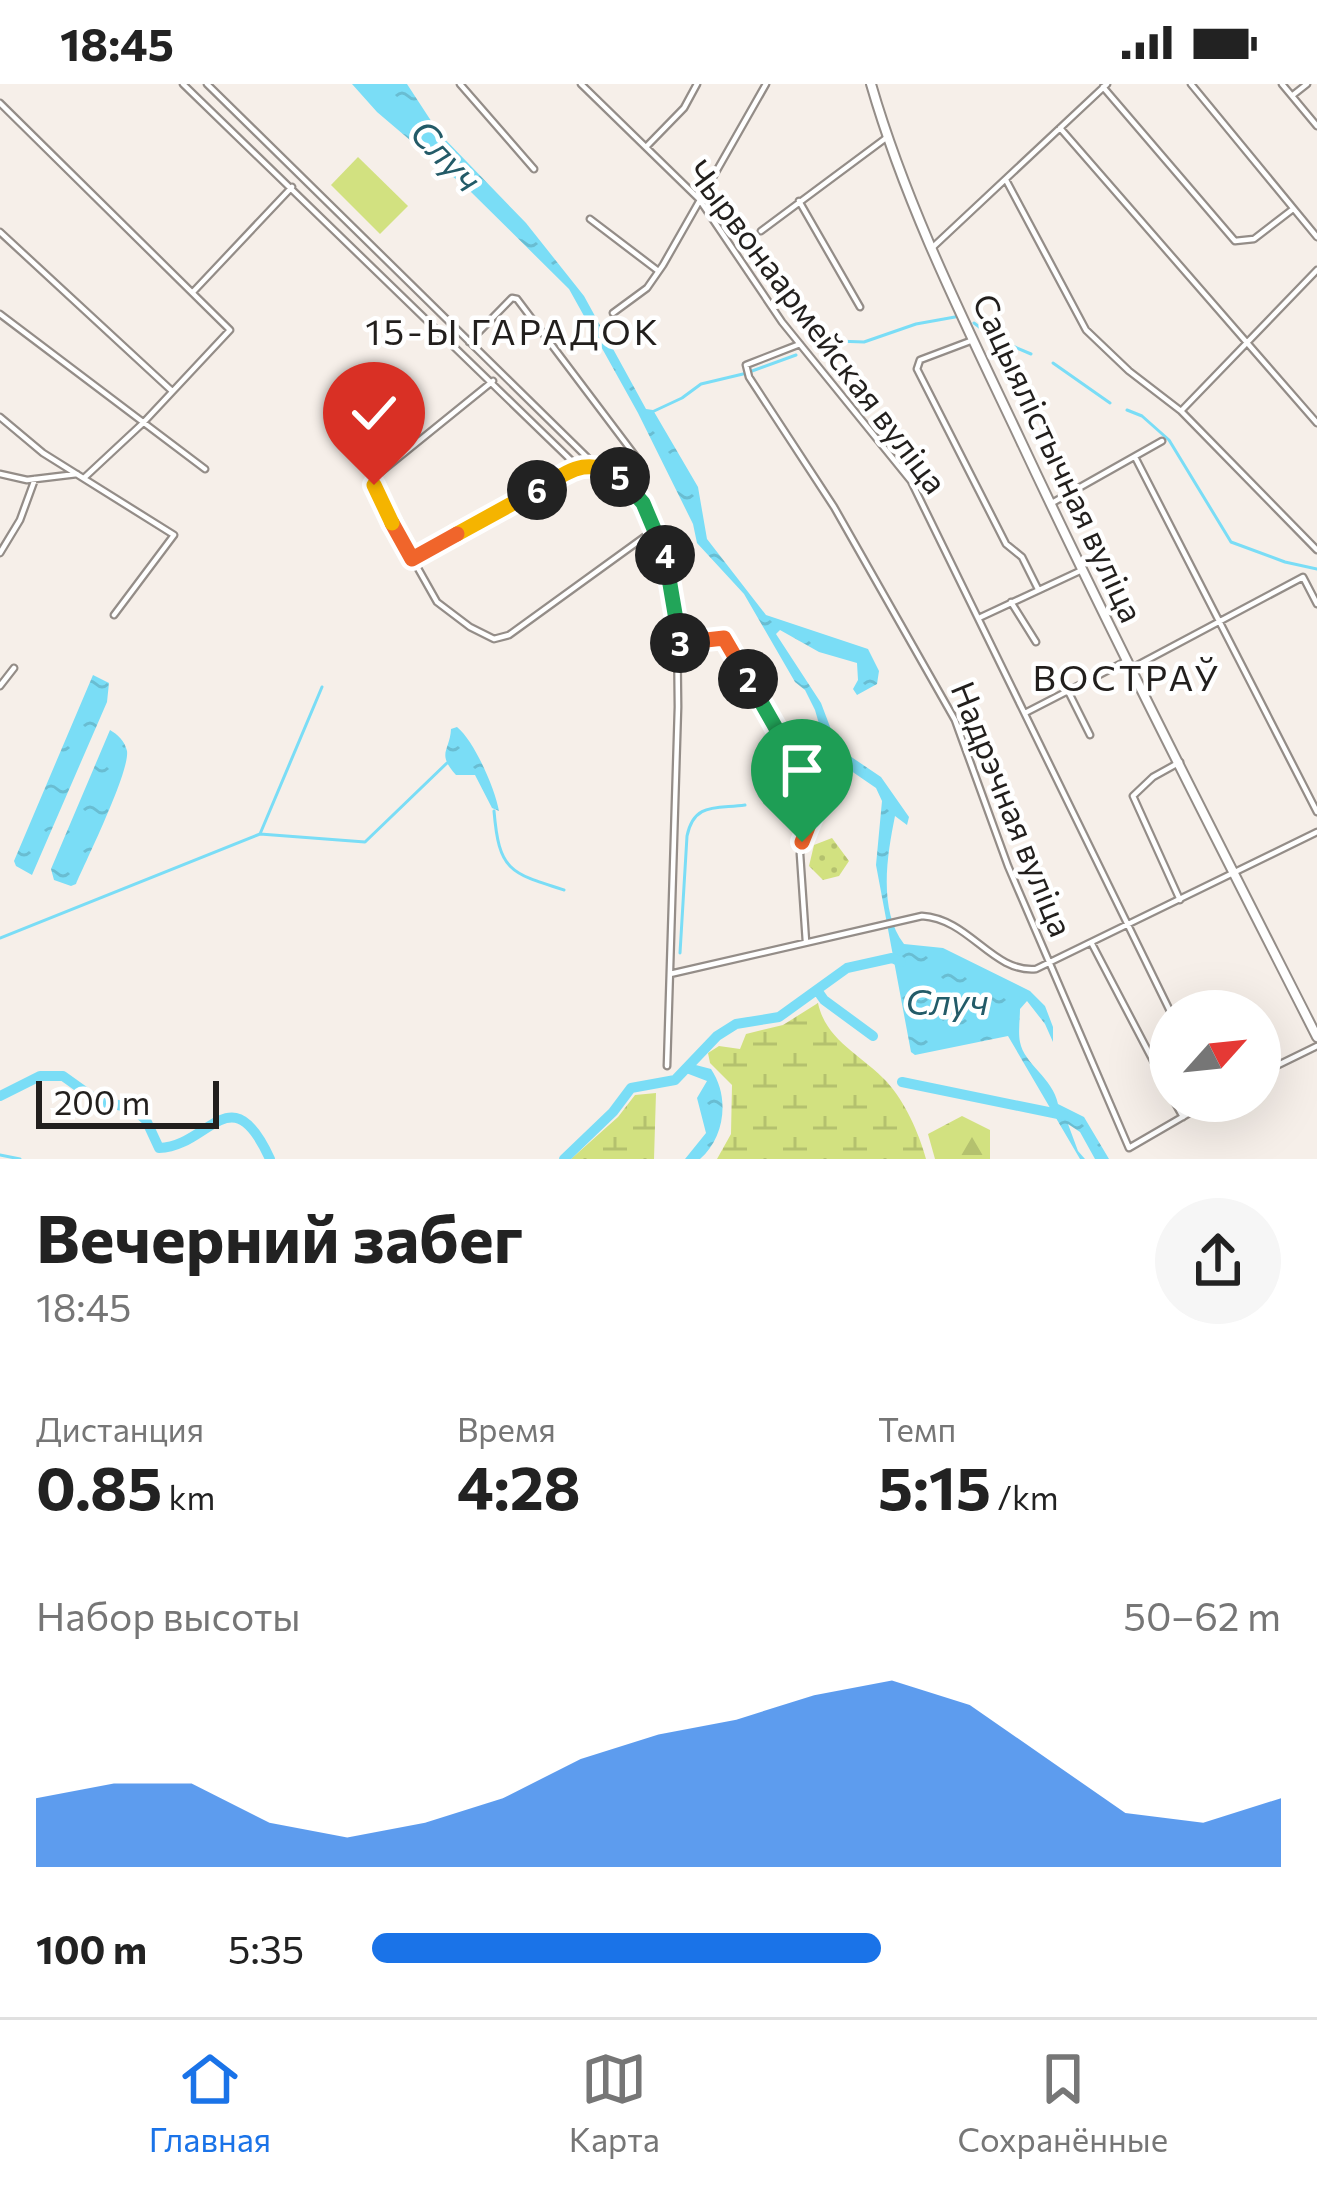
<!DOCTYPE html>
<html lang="ru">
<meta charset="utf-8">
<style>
:root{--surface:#fff;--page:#f6f6f6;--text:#222;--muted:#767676;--line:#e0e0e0;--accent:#1a73e8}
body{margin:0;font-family:Commissioner,sans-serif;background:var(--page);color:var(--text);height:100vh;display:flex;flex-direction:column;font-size:45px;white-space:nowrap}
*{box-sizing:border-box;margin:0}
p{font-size:39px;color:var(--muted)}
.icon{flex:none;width:66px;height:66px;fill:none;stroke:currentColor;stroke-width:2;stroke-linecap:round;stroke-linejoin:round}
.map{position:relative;height:1075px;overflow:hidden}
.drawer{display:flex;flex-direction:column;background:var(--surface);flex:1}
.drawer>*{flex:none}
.needle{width:78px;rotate:63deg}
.buttons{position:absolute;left:1149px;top:906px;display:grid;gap:24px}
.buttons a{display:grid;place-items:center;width:132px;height:132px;border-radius:50%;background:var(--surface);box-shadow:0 12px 48px #0002;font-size:60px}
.scale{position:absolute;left:36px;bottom:30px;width:183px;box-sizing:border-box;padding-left:12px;border:6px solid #221f1d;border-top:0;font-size:33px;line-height:42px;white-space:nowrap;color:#221f1d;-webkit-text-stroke:9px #fff;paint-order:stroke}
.pin{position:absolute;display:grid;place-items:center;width:102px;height:102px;color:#fff;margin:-123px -51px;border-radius:50% 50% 50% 0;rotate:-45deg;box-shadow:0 0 12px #0007}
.pin .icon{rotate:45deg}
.km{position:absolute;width:60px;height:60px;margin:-30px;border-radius:50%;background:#222;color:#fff;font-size:33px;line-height:60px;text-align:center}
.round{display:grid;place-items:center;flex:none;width:126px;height:126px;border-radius:63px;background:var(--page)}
.summary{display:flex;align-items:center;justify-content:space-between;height:204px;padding:0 36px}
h1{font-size:66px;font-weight:700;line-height:90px}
.metrics{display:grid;grid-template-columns:repeat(3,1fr);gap:18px;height:204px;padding:12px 36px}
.metrics div{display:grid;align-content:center}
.metrics b{font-size:60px;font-weight:700}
.metrics small{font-size:33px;font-weight:400}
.metrics p{font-size:33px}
.chart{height:336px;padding:24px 36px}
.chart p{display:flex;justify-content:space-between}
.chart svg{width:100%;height:216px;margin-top:12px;fill:var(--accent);opacity:.7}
ul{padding:0 36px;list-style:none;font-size:39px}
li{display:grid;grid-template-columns:192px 144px 1fr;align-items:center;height:90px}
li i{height:30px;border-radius:15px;background:var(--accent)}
.status{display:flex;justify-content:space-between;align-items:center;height:84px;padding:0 60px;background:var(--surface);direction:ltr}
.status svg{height:33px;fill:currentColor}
.tab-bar{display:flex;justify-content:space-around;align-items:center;height:168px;border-top:3px solid var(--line);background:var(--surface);font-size:33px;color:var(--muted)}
.tab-bar a{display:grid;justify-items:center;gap:6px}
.tab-bar .on{color:var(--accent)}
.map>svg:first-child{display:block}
.forest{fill:url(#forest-firs)}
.wetland{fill:url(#wetland-marsh)}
.park{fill:url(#park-dots)}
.garden{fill:#d2e180}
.water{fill:url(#water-ripples)}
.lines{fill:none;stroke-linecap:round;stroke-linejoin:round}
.stream{stroke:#7addf6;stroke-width:3}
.river{stroke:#7addf6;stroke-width:10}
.street-casing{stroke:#948d88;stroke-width:9}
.secondary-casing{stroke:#948d88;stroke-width:12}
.street{stroke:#fff;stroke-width:4.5}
.secondary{stroke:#fff;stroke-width:8}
.split-1-casing{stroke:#fff;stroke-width:24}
.split-2-casing{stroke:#fff;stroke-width:24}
.split-3-casing{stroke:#fff;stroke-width:24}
.split-4-casing{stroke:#fff;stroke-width:24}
.split-5-casing{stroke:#fff;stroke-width:24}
.split-6-casing{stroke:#fff;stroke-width:24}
.split-7-casing{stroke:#fff;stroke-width:24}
.split-8-casing{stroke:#fff;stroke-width:24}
.split-9-casing{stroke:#fff;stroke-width:24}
.split-1{stroke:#f0652b;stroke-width:15}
.split-2{stroke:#22a559;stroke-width:15}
.split-3{stroke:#f0652b;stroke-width:15}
.split-4{stroke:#22a559;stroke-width:15}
.split-5{stroke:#22a559;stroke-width:15}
.split-6{stroke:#f5b400;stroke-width:15}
.split-7{stroke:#f5b400;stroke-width:15}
.split-8{stroke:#f0652b;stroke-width:15}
.split-9{stroke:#f5b400;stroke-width:15}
.labels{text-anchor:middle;stroke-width:9;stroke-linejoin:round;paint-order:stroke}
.street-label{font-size:33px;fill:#221f1d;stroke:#fff}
.water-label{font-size:36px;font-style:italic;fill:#235b68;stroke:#fff}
.neighbourhood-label{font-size:36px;letter-spacing:3px;fill:#221f1d;stroke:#fff}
</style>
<div class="status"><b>18:45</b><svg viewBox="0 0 49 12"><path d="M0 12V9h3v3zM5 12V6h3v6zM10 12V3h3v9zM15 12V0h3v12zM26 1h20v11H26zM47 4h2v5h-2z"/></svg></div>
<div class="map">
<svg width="1317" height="1075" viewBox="0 0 1317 1075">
<defs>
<pattern id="forest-firs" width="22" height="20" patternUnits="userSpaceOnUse" patternTransform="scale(3)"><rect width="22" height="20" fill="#d2e180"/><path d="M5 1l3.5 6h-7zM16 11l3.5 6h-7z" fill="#b4c16e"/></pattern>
<pattern id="wetland-marsh" width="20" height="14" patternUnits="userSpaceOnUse" patternTransform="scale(3)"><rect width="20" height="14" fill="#d2e180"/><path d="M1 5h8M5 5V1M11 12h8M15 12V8" fill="none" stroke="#b4c16e"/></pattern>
<pattern id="park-dots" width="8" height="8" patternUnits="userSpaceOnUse" patternTransform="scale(3)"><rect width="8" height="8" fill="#d2e180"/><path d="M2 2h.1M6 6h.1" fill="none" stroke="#b4c16e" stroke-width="1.8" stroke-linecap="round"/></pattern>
<pattern id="water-ripples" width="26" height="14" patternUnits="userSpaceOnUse" patternTransform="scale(3)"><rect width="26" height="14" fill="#7addf6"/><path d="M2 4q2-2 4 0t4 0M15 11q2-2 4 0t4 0" fill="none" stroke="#69bdd2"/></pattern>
</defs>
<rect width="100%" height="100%" fill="#f6efe9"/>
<path class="forest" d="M 962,1032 L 990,1046 L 990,1075 L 935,1075 L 928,1050 Z"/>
<path class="wetland" d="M 818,919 C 826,957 862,971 887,998 C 905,1018 919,1049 926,1075 L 717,1075 L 731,1050 L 732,1001 L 710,979 L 708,969 L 719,962 L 740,965 L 746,950 L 783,941 Z
M 656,1009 L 654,1075 L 571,1075 L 618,1033 L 635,1011 Z"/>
<path class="park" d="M 832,754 L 849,777 L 839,792 L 823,796 L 809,782 L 814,761 Z"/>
<path class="garden" d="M 358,73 L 408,122 L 380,150 L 331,101 Z"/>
<path class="water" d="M 352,0 L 407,0 L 439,49 L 526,139 L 584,212 L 646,325 L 653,326 L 698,403 L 707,455 L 766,531 L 868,565 L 879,587 L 877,600 L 857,611 L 853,605 L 858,596 L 857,579 L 819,568 L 780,546 L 776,550 L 821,619 L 838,664 L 881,693 L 909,733 L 907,741 L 895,732 C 887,772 878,826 904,860 L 943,864 L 1030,907 L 1045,922 L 1053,943 L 1053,958 L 1045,940 L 1027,917 L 1020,925 C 1020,935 1018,948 1020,958 C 1024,980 1053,994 1058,1020 L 1084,1033 L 1109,1075 L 1095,1075 L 1080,1048 L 1068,1040 L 1078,1067 L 1085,1075 L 1080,1075 L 1008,952 L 915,971 L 911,968 L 876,781 L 882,717 L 876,704 L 828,671 L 815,626 L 805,606 L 795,598 L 744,510 L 697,459 L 693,440 L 638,329 L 569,205 L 471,108 L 377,28 Z
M 93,591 L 109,599 L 107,618 L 32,791 L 16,782 L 14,777 Z
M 457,643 C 475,658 495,705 499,727 L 492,724 L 475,691 L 456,691 C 436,669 450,667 451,645 Z
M 110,646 C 117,650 125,657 127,667 C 130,687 86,777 76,800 L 71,802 L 54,796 L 51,785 Z
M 692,980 L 711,985 C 730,1013 725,1053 700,1075 L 685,1075 L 706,1049 L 697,1014 L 707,997 L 686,989 Z"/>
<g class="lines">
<path class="stream" d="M 974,239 L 994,254 L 1031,270
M 816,265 L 836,257 L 864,258 L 916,240 L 955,233
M 1053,279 L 1110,319
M 752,287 L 796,271
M 1127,326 L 1142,332 L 1169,356 L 1231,458 L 1285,478 L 1317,485
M 652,328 L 682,314 L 701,300 L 743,290
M 494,727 C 499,786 509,789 564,806
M 260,750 L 322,603
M 0,854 L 260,750 L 365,758 L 447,679
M 680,869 L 687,752 C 694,718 716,725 745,721
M 0,1071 L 20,1075"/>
<path class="river" d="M 817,906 L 824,916 L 873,952
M 902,998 L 1063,1031
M 0,1012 L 40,992 L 63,992 L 98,1017 L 133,1024 L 146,1036 L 159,1064 C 209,1063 231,989 270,1075
M 564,1075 L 613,1028 L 631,1004 L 675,996 L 717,952 L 736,940 L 779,933 L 847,884 L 892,874 L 901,878"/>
<g class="street-casing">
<path id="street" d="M 183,0 L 578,383
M 207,0 L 595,381 L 628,399
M 460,0 L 534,85
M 581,0 L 699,115 L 782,238 L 911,397 L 1170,927
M 1191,0 L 1317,153
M 1282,0 L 1317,42
M 1103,3 L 1235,157 L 1254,155 L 1293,125
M 1293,11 L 1307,0
M 0,19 L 230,246 L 143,339 L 84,394
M 1060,44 L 1317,339
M 646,63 L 684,24 L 697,0
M 1006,96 L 1086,246 L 1129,287 L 1181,327 L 1317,466
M 799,117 L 860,223
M 590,135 L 657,186
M 761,147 L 886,54
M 0,148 L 172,307
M 933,163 L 1107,0
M 193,208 L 292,103
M 613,229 L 647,204 L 663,181 L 766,0
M 0,230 L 205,385
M 973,256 L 920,276 L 917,285 L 1006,460 L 1022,473 L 1038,505
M 469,258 L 512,214 L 517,215 L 643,382 L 628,399 L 643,419 L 664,466 L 677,535 L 678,623 L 667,982
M 800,260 L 746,281 L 749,293 L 834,423 L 955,636 L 1008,782 L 1129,1064 L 1210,1017
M 493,297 L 372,395 L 376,410 L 437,518 L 470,543 L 494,555 L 509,551 L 654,446
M 1181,327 L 1317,186
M 0,333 L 43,369 L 174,451 L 114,531
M 1136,375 L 1317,728
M 0,390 L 27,396 L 77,390
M 1052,419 L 1162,357
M 0,469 L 20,436 L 35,395
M 414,474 L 578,383 L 595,381
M 1011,518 L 1036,558
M 981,533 L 1082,486
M 677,559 L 724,554 L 811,708 L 816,723 L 800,770 L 806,858
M 1132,584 L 1303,493 L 1317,520
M 0,602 L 14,584
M 1068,607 L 1090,651
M 1027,628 L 1128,576
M 1180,678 L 1153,693 L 1133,712 L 1180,816
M 1092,860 L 1170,1009
M 670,890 L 922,832 C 970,835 992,889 1036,885 L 1317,748
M 1260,990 L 1317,962
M 1174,1017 L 1183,1033"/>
</g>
<g class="secondary-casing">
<path id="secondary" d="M 871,0 C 906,121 964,237 1018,351 C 1113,554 1216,754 1317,953"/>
</g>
<use href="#street" class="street"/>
<use href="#secondary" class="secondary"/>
</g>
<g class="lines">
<g class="split-1-casing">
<path id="split-1" d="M 793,674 L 816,723 L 802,758"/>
</g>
<g class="split-2-casing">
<path id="split-2" d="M 748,595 L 793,674"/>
</g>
<g class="split-3-casing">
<path id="split-3" d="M 680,559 L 724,554 L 748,595"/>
</g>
<g class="split-4-casing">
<path id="split-4" d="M 665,471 L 680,559"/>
</g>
<g class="split-5-casing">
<path id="split-5" d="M 620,393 L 643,419 L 665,471"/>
</g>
<g class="split-6-casing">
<path id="split-6" d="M 537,406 C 569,388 585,371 620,393"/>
</g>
<g class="split-7-casing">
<path id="split-7" d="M 457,450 L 537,406"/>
</g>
<g class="split-8-casing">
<path id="split-8" d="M 392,439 L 412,475 L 457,450"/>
</g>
<g class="split-9-casing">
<path id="split-9" d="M 374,401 L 392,439"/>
</g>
<use href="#split-1" class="split-1"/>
<use href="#split-2" class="split-2"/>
<use href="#split-3" class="split-3"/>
<use href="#split-4" class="split-4"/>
<use href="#split-5" class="split-5"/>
<use href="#split-6" class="split-6"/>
<use href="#split-7" class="split-7"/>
<use href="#split-8" class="split-8"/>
<use href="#split-9" class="split-9"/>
</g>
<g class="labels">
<g class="street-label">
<text transform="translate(817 243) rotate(53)" y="12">Чырвонаармейская вуліца</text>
<text transform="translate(1058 374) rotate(65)" y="12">Сацыялістычная вуліца</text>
<text transform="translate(1012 725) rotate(68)" y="12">Надрэчная вуліца</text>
</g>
<g class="water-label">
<text transform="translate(446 72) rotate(46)" y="13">Случ</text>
<text x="947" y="931">Случ</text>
</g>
<g class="neighbourhood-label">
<text x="513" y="261">15-Ы ГАРАДОК</text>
<text x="1127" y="607">ВОСТРАЎ</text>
</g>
</g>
</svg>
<div class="buttons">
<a><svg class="needle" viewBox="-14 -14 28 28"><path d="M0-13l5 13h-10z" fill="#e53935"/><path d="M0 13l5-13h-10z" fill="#767676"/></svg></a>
</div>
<div class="scale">200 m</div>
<div class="pin" style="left:802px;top:758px;background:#1e9e55"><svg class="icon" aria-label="arrive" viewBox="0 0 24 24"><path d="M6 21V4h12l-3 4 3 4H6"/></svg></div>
<div class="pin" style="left:374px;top:401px;background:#d93025"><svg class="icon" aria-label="check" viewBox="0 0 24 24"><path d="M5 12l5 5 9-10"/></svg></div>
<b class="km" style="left:748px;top:595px">2</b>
<b class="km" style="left:680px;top:559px">3</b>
<b class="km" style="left:665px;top:471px">4</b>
<b class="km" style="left:620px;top:393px">5</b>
<b class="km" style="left:537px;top:406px">6</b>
</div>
<section class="drawer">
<div class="summary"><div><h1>Вечерний забег</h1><p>18:45</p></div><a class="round"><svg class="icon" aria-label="share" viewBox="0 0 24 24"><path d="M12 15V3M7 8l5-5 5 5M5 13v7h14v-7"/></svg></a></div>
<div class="metrics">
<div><p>Дистанция</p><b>0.85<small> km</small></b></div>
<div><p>Время</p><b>4:28</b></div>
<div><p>Темп</p><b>5:15<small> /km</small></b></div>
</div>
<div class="chart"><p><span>Набор высоты</span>50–62 m</p>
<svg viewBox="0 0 160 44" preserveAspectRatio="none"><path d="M0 44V30L10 27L20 27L30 35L40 38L50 35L60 30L70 22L80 17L90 14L100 9L110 6L120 11L130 22L140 33L150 35L160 30V44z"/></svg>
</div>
<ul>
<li><b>100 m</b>5:35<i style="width:56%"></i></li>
</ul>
</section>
<nav class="tab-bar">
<a class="on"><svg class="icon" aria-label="home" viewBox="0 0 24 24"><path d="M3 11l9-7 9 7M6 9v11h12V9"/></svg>Главная</a>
<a><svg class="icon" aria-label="map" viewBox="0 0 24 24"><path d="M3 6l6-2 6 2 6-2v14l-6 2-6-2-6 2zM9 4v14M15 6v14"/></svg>Карта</a>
<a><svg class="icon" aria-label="saved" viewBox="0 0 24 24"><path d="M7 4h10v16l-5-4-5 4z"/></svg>Сохранённые</a>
</nav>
